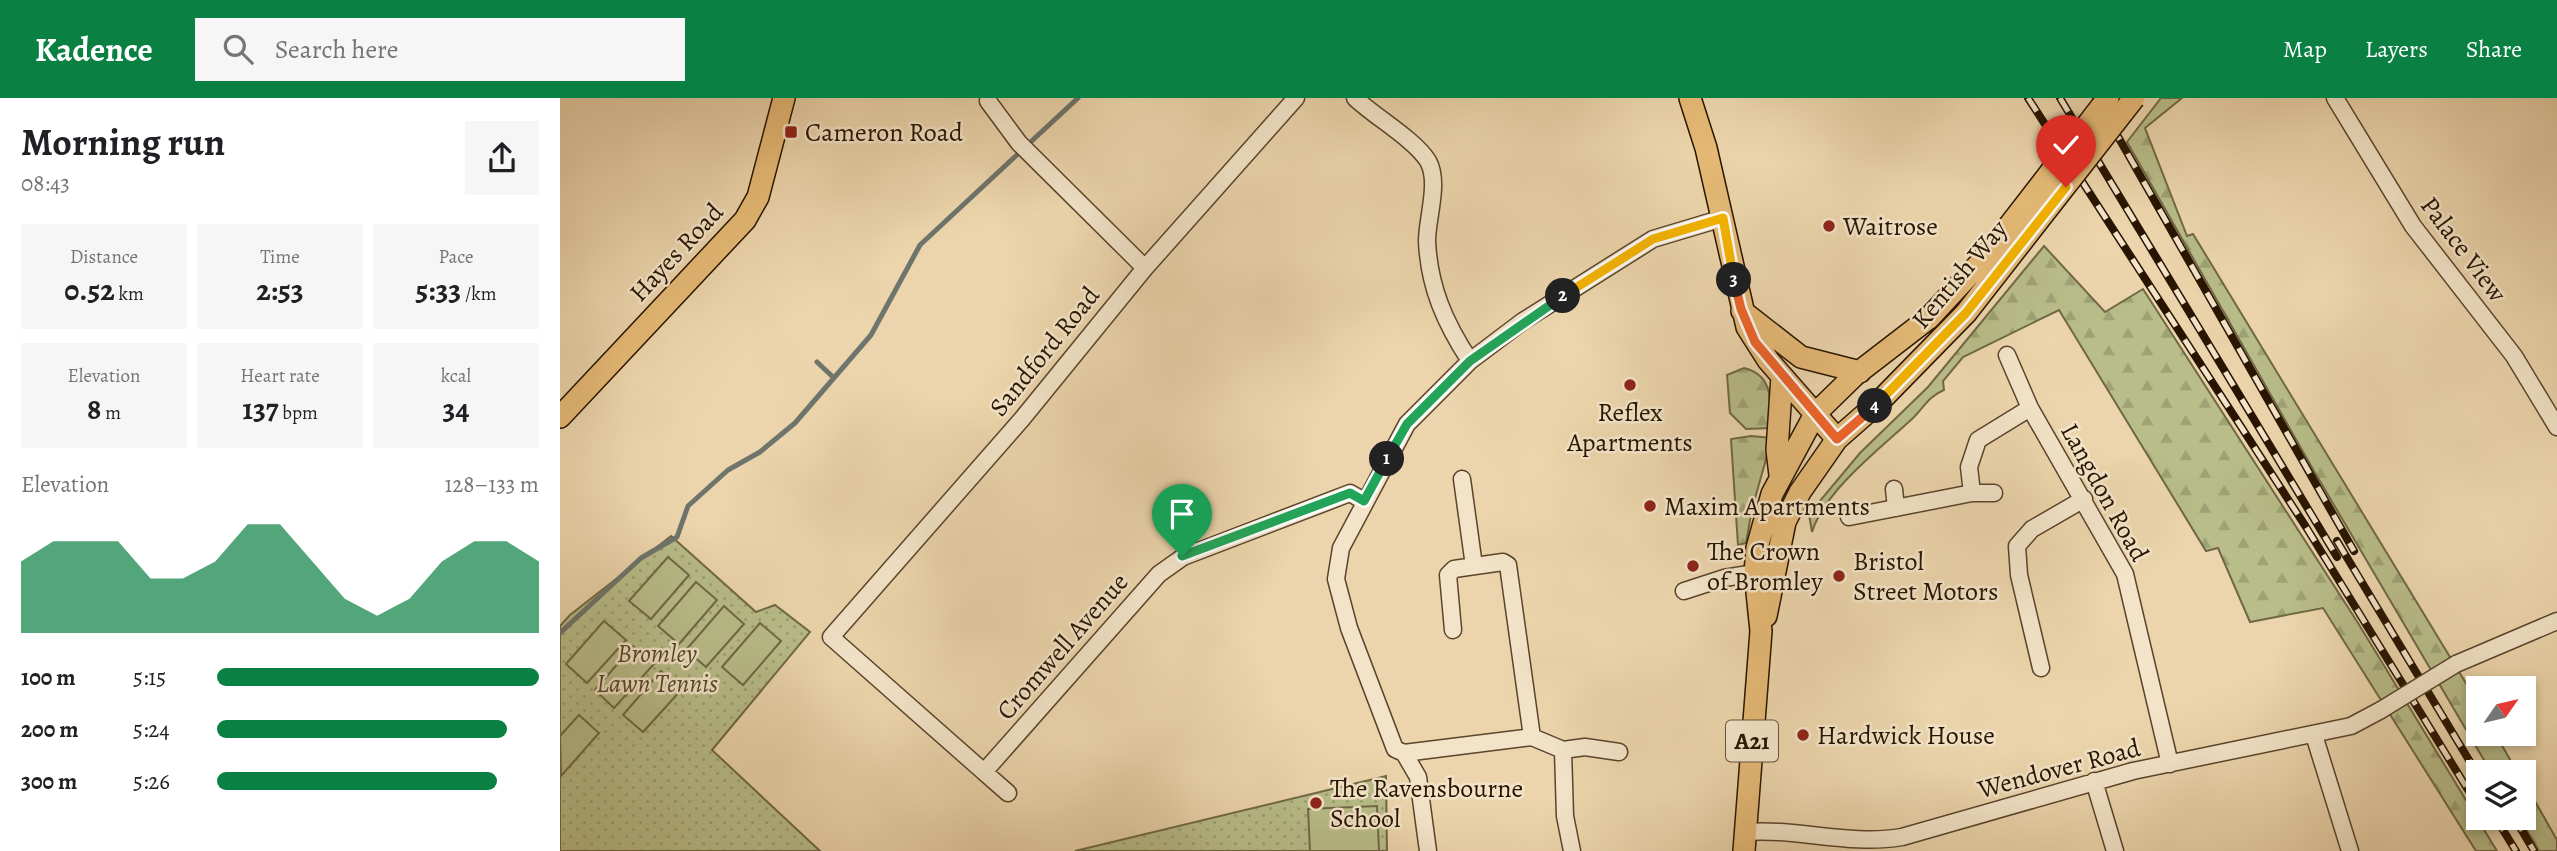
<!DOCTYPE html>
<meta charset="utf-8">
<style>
:root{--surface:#fff;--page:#f6f6f6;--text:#202124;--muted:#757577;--accent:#0b8043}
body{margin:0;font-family:Alegreya,serif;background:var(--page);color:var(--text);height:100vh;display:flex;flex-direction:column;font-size:26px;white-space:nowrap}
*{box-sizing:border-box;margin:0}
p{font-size:23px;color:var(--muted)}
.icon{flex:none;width:38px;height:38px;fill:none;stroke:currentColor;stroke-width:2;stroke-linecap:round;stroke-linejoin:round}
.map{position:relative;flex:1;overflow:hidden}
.details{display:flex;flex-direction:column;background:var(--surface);width:560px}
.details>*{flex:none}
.needle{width:46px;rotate:56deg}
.tools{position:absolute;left:1906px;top:578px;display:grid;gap:14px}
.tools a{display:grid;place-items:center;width:70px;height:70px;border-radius:0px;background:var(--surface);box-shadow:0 4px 10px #0003;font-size:35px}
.pin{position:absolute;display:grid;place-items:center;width:60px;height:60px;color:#fff;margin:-72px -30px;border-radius:50% 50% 50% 0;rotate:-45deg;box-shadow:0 0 7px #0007}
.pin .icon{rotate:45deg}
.km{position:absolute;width:35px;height:35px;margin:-18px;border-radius:50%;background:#222;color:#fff;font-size:19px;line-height:35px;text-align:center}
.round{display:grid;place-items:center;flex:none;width:74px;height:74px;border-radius:0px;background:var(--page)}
.headline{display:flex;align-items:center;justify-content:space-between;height:119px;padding:0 21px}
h1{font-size:38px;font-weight:600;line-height:52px}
.metrics{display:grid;grid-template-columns:repeat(3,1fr);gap:10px;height:119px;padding:7px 21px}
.metrics div{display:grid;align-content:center;border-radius:0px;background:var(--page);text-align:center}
.metrics b{font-size:30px;font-weight:600}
.metrics small{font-size:19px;font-weight:400}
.metrics p{font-size:19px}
.chart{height:196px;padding:14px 21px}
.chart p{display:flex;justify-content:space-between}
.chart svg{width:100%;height:126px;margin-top:7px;fill:var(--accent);opacity:.7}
ul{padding:0 21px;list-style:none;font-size:23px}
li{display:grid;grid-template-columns:112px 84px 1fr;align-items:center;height:52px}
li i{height:18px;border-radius:9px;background:var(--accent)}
header{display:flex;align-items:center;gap:42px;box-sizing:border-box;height:98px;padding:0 35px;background:var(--accent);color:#fff}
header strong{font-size:33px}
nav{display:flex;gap:38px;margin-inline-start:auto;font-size:24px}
.search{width:490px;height:63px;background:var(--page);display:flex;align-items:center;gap:18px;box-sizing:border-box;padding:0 24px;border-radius:0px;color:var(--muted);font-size:26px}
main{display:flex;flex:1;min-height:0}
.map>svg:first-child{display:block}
.green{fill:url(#green-dots);stroke:#706845;stroke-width:2}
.forest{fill:url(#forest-firs);stroke:#706845;stroke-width:2}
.pitch{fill:#b8bd89;stroke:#706845;stroke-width:2}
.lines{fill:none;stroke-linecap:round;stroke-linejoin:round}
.stream{stroke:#6e756c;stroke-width:5}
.minor-casing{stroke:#59442c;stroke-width:19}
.major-casing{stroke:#281401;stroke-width:24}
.minor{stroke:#f3e4c9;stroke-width:16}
.major{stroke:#e6ba76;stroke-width:21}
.rail-casing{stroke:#281401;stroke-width:8}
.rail{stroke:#f3e4c9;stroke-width:5;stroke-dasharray:16;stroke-linecap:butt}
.minor-bridge-casing{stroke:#59442c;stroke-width:19;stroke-linecap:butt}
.major-bridge-casing{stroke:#281401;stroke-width:24;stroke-linecap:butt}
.minor-bridge{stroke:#f3e4c9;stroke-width:16}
.major-bridge{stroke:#e6ba76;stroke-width:21}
.split-1-casing{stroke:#fff;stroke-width:14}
.split-2-casing{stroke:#fff;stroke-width:14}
.split-3-casing{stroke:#fff;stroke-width:14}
.split-4-casing{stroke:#fff;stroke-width:14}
.split-5-casing{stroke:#fff;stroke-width:14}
.split-1{stroke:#22a559;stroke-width:9}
.split-2{stroke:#22a559;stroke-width:9}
.split-3{stroke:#f5b400;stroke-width:9}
.split-4{stroke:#f0652b;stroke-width:9}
.split-5{stroke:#f5b400;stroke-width:9}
.poi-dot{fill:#8f2418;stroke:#f3e4c9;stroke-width:2.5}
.labels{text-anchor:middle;stroke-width:5;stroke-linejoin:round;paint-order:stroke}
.shield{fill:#f3e4c9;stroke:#65523d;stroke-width:2}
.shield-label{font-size:24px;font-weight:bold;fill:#281401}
.poi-label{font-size:26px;fill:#281401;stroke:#f3e4c9;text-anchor:start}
.street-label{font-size:26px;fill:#281401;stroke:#f3e4c9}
.park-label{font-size:26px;font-style:italic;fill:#53472a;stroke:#f3e4c9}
</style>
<header>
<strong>Kadence</strong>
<div class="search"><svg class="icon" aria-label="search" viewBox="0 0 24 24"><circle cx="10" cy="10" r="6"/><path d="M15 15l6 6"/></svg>Search here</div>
<nav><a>Map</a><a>Layers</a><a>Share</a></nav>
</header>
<main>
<section class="details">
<div class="headline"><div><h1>Morning run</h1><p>08:43</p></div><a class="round"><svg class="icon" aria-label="share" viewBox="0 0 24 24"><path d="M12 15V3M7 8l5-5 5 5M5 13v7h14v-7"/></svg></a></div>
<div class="metrics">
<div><p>Distance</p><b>0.52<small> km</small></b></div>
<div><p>Time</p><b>2:53</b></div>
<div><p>Pace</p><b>5:33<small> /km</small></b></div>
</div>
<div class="metrics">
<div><p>Elevation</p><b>8<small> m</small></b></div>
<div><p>Heart rate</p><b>137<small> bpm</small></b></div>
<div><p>kcal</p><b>34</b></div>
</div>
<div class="chart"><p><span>Elevation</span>128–133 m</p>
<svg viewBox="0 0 160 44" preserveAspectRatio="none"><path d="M0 44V19L10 12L20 12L30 12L40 25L50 25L60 19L70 6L80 6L90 19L100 32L110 38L120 32L130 19L140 12L150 12L160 19V44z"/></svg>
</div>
<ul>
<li><b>100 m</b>5:15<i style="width:100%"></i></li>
<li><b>200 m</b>5:24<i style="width:90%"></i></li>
<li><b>300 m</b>5:26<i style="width:87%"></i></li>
</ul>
</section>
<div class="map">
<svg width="1997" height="753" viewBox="0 0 1997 753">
<defs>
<pattern id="green-dots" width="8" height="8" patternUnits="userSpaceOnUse" patternTransform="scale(1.75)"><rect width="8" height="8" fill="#b8bd89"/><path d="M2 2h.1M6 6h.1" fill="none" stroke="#9ea274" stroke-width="1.8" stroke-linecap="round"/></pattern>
<pattern id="forest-firs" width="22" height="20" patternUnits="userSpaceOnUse" patternTransform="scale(1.75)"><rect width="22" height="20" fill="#b8bd89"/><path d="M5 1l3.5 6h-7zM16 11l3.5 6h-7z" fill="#9ea274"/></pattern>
</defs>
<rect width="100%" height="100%" fill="#ecd5ac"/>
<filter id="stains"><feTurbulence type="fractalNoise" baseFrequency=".00286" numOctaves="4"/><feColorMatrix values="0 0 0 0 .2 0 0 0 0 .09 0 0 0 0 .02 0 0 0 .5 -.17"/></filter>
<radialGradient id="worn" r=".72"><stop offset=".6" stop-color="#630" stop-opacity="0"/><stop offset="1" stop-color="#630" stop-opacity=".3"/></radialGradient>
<path class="green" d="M 111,438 L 196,514 L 215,507 L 250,534 L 152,652 L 260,753 L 0,753 L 0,528 L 10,517 Z
M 826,678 L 827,753 L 515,753 Z"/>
<path class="forest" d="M 1601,0 L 1622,0 L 1585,30 L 1627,138 L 1633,136 L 1907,587 L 1918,607 L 1918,635 L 1935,635 L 1957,674 L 1931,674 L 1754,373 L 1567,44 Z
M 1484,148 L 1545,214 L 1583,191 L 1798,525 L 1937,753 L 1916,753 L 1763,510 L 1690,524 L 1658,450 L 1646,453 L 1499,212 L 1403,259 L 1383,283 L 1384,292 C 1369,298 1364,309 1353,320 C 1321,350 1265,392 1252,434 L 1249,416 L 1300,355 L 1368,289 Z
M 1184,270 C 1215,278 1210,304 1210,330 L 1186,331 L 1170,315 L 1167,277 Z
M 1191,338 L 1212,340 L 1192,411 L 1186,445 L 1178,447 L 1171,341 Z
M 1964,684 L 1997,742 L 1997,753 L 1979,753 L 1959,719 L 1964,719 Z"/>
<path class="pitch" d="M 108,459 L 129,477 L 91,521 L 69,503 Z
M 136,484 L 157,502 L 119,546 L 98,528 Z
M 164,508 L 184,526 L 146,569 L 126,552 Z
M 44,523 L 66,542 L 27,585 L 6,566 Z
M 200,525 L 221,543 L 183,587 L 162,569 Z
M 73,548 L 94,566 L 54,610 L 35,592 Z
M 101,573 L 122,591 L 83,634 L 63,617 Z
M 19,617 L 39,635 L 1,678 L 0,638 Z
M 817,708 L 819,753 L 750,753 L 748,711 Z"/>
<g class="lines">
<path class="stream" d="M 257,264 L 274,280
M 0,535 L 81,460 L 117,439 L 128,408 L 168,372 L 200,354 L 235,325 L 311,237 L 360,147 L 518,0"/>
<g class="minor-casing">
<path id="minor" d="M 736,0 L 585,170 L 462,321 L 271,539 L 424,674 L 599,476 L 623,459 L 790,395 L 804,403
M 795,0 C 815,19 854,41 868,63 C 880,84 867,120 867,143 C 869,189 885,225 910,263
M 1775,0 L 1853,128 L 1954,258 L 1997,329
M 428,3 L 459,45 L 585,170
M 1447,257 L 1470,310 L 1565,476 L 1610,666
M 902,381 L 914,468
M 1334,391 L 1336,410
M 1412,395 L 1434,395
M 1289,419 L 1412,395 L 1409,369 L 1418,342 L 1470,310
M 1124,493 L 1164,480 L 1195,475
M 893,532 L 888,477 L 894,471 L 943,464 L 948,467 L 972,639
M 1896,566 L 1997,523
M 1481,570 L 1459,477 L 1457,448 L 1472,431 L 1524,401
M 1754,637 L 1790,753
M 1003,652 L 1005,718 L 1012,753
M 1059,654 L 1025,649 L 1003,652 L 972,639 L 844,655 L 835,651 L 789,530 L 776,481 L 781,450 L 847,326 L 910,263 L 963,223 L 1093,141 L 1163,120
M 844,655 L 858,679 L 868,753
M 424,674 L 448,695
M 1534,683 L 1555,753
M 1185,734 C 1238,730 1289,748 1342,739 L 1573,673 L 1791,628 L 1821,612"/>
</g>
<g class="major-casing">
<path id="major" d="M 1130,0 L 1146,50 L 1187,229 L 1208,262 L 1277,341
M 1182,213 L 1241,259 L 1300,274
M 0,319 L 185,122 L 198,99 L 224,0
M 1220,377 L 1217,352 L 1222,278
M 1206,518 L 1225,424 L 1240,394 L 1277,341 L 1318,305 L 1406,215
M 1184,753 L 1201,533 L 1195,475 L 1197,450 L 1212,396 L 1255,316 L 1295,277 L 1369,220"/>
</g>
<use href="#minor" class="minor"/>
<use href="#major" class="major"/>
<g class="rail-casing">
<path id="rail" d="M 1468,0 L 1746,429 L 1918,708
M 1500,0 L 1777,459
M 1536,0 L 1794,453
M 1777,443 L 1918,677
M 1935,719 L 1956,753
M 1954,719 L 1974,753"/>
</g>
<use href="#rail" class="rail"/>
<g class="minor-bridge-casing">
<path id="minor-bridge" d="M 1821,612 L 1896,566"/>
</g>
<g class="major-bridge-casing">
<path id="major-bridge" d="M 1406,215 L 1574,0
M 1369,220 L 1421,164 L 1548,0"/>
</g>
<use href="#minor-bridge" class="minor-bridge"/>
<use href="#major-bridge" class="major-bridge"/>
</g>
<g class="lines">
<g class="split-1-casing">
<path id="split-1" d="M 622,458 L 790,395 L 804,403 L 827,361"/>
</g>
<g class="split-2-casing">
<path id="split-2" d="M 827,361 L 847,326 L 910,263 L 1003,198"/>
</g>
<g class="split-3-casing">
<path id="split-3" d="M 1003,198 L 1093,141 L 1163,120 L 1174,182"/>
</g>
<g class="split-4-casing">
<path id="split-4" d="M 1174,182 L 1181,211 L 1195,244 L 1277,341 L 1315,308"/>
</g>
<g class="split-5-casing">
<path id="split-5" d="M 1315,308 L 1406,215 L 1506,89"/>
</g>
<use href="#split-1" class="split-1"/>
<use href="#split-2" class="split-2"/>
<use href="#split-3" class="split-3"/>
<use href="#split-4" class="split-4"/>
<use href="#split-5" class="split-5"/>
</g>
<g class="poi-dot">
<rect x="224" y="27" width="14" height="14" rx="3.5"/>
<circle cx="1269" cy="128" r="7"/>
<circle cx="1070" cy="287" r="7"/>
<circle cx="1090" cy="408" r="7"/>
<circle cx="1133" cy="468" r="7"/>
<circle cx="1279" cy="478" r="7"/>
<circle cx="1243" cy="637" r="7"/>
<circle cx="756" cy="705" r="7"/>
</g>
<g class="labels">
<rect class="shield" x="1166" y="622.5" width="52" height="41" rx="5"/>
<g class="shield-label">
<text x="1192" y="651">A21</text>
</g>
<g class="poi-label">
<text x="245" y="43">Cameron Road</text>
<text x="1283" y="137">Waitrose</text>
<text x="1070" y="323" text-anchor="middle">Reflex<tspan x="1070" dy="30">Apartments</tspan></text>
<text x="1104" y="417">Maxim Apartments</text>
<text x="1147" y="462">The Crown<tspan x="1147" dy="30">of Bromley</tspan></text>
<text x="1293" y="472">Bristol<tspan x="1293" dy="30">Street Motors</tspan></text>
<text x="1257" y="646">Hardwick House</text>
<text x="770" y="699">The Ravensbourne<tspan x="770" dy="30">School</tspan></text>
</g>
<g class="street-label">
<text transform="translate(1904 151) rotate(53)" y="9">Palace View</text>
<text transform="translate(116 154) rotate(-47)" y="9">Hayes Road</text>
<text transform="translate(1399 176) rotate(-50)" y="9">Kentish Way</text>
<text transform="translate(484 253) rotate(-51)" y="9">Sandford Road</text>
<text transform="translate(1545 394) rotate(61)" y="9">Langdon Road</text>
<text transform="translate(502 548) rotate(-49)" y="9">Cromwell Avenue</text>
<text transform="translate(1499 670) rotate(-15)" y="9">Wendover Road</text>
</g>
<g class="park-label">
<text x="97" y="564">Bromley<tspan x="97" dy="30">Lawn Tennis</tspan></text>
</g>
</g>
<rect width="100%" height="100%" filter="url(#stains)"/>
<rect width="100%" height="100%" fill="url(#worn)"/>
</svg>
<div class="tools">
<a><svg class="needle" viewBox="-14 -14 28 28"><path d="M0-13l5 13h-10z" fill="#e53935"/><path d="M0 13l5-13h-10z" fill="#757577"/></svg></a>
<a><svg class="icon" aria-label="layers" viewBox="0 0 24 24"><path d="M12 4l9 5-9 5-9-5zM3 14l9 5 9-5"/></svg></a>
</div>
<div class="pin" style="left:622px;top:458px;background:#1e9e55"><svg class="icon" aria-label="arrive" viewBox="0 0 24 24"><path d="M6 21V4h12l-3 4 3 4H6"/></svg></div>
<div class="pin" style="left:1506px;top:89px;background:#d93025"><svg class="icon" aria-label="check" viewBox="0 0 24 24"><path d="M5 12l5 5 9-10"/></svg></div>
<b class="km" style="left:827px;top:361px">1</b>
<b class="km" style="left:1003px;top:198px">2</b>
<b class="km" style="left:1174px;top:182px">3</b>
<b class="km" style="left:1315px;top:308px">4</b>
</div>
</main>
